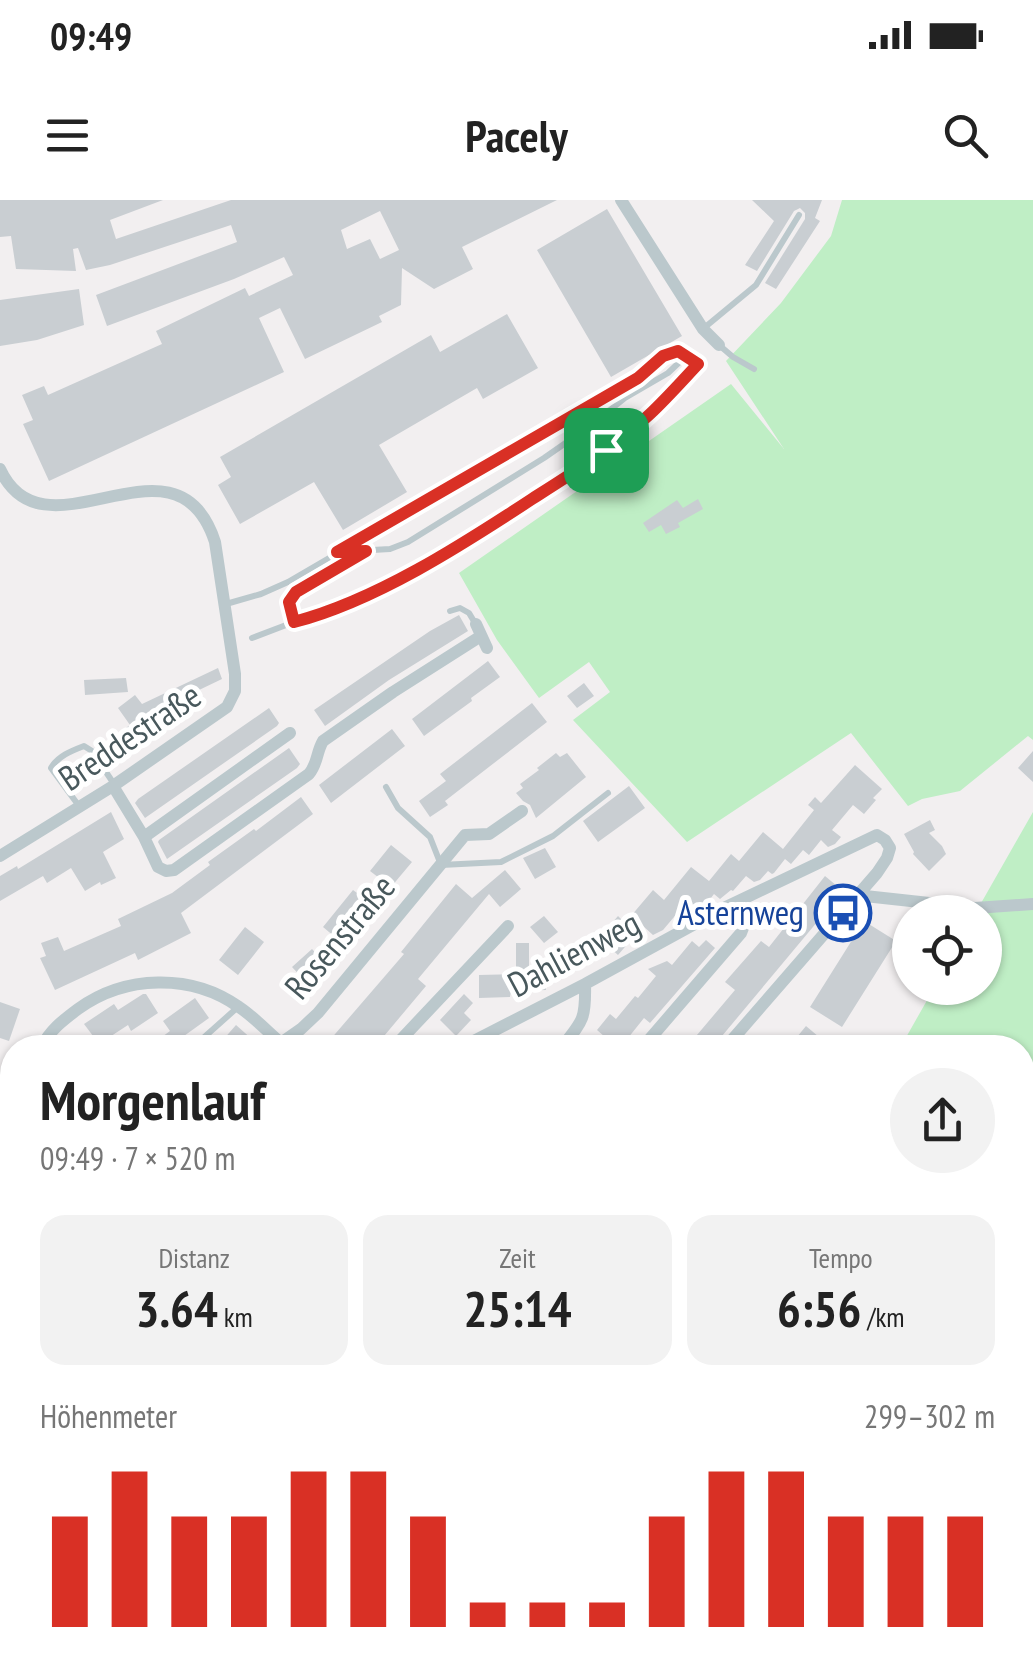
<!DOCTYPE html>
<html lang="de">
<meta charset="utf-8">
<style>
:root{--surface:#fff;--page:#f2f2f2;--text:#222;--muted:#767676;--accent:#d93025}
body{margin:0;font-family:"PT Sans Narrow",sans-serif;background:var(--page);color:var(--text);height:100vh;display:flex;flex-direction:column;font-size:38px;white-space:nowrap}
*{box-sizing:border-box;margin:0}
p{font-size:32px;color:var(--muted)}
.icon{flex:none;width:55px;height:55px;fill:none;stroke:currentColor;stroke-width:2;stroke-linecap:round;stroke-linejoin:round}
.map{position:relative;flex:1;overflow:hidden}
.drawer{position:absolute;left:0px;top:835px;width:1035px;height:640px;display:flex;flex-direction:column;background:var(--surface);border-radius:40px 40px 0 0;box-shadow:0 2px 8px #0004}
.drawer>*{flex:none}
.controls{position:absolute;left:892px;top:695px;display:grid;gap:20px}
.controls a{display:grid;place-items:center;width:110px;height:110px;border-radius:50%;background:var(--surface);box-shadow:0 2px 8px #0004;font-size:50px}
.pin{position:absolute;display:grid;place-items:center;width:85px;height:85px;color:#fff;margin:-42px;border-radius:20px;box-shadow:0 5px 15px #0006}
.round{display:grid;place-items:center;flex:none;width:105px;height:105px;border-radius:52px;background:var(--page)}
.head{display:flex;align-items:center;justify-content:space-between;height:170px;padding:0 40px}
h1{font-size:55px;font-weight:700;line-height:75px}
.figures{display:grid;grid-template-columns:repeat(3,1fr);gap:15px;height:170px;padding:10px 40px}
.figures div{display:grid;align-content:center;border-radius:25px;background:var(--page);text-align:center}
.figures b{font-size:50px;font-weight:700}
.figures small{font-size:28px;font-weight:400}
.figures p{font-size:28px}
.chart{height:280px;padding:20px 40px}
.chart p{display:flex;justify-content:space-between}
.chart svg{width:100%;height:180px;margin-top:10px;stroke:var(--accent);stroke-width:6}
.status{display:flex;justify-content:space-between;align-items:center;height:70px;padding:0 50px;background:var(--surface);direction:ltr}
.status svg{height:28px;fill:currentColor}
header{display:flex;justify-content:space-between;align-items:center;height:130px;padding:0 40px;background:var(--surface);font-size:45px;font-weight:700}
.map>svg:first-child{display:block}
.green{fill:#bfeec5}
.building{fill:#c9ced2;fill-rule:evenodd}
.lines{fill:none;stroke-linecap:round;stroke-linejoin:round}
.service{stroke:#bbc8cc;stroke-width:6}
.minor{stroke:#bbc8cc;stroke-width:12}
.route-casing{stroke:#fff;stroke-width:20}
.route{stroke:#d93025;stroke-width:12}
.labels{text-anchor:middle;stroke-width:10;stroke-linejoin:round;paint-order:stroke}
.street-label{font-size:35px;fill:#48585c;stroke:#fff}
.transit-label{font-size:35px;fill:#164399;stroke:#fff;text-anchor:end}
</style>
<div class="status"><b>09:49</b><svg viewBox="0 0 49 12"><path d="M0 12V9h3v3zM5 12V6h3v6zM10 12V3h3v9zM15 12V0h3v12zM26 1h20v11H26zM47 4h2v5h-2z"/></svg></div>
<header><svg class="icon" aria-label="menu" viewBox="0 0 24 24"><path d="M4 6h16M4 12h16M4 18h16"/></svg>Pacely<svg class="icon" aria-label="search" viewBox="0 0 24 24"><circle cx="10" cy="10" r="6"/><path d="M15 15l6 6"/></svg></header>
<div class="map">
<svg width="1033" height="1475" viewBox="0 0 1033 1475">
<rect width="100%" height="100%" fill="#f2eff0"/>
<path class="green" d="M 842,0 L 1033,0 L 1033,540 L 1028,536 L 960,591 L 922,599 L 908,606 L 851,533 L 687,642 L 573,520 L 610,492 L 589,462 L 539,498 L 497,440 L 459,373 L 731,184 L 784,249 L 726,161 L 781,103 L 831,36 Z
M 1033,612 L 1033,923 L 1023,920 L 1022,848 L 900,848 L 934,788 L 985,788 L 985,712 L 976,712 Z
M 0,1335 L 2,1335 L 12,1350 L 12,1462 L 49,1463 L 48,1475 L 0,1475 Z
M 1023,1402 L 1033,1403 L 1033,1475 L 1009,1475 L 941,1463 L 1022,1462 Z"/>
<path class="building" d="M 0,0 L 163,0 L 110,20 L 116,39 L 231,0 L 557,0 L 462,47 L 473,69 L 434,89 L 402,68 L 401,105 L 379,116 L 382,122 L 305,159 L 280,108 L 259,118 L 284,172 L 49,281 L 23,224 L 33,220 L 22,195 L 44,186 L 48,195 L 162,144 L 156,131 L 245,88 L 249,96 L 293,75 L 284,57 L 234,79 L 107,126 L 96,95 L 237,42 L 231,25 L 110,65 L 86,70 L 78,48 L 73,49 L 76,71 L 16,69 L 11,36 L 0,37 ZM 380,11 L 399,50 L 380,59 L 370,39 L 347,49 L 341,30 Z
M 752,0 L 822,0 L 815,18 L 820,21 L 776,89 L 765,83 L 805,19 L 805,13 L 800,8 L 794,11 L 757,71 L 745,65 L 774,21 Z
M 607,9 L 682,136 L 611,177 L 537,50 Z
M 79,89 L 84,125 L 37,140 L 0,146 L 0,100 Z
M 507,114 L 538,168 L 483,199 L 477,188 L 379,245 L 407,292 L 343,330 L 314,282 L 240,324 L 218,285 L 231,277 L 220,257 L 431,135 L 440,152 Z
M 698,299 L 703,309 L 678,323 L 680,327 L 666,334 L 661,325 L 649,332 L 643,323 L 677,300 L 683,308 Z
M 459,415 L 468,431 L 389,480 L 325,526 L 314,510 L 430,431 Z
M 488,461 L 500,477 L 471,498 L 472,501 L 424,536 L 412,519 Z
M 218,468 L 222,479 L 149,514 L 161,532 L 130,554 L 116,535 L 130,525 L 118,508 L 135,495 L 142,504 Z
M 126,478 L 128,492 L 85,495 L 84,480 Z
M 584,483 L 594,496 L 577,508 L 567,496 Z
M 532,503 L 547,522 L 445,601 L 448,605 L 430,617 L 419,601 L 446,581 L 440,574 Z
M 269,508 L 279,523 L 277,526 L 145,618 L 135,603 L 138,599 Z
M 392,529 L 405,546 L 331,603 L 319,585 Z
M 289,548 L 300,564 L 297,568 L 167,659 L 158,642 L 159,640 Z
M 1033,551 L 1033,582 L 1018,568 Z
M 556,553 L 560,557 L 567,553 L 586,577 L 536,618 L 530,605 L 523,601 L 516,593 L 523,588 L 520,584 L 539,570 L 537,568 Z
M 855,565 L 882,589 L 873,598 L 876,600 L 864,614 L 853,605 L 832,630 L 841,637 L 835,644 L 828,647 L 821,640 L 809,655 L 803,650 L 791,664 L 785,659 L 774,673 L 772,674 L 768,671 L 760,680 L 754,682 L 746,676 L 733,691 L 731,690 L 720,699 L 714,694 L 703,708 L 695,712 L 685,704 L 663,730 L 653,735 L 643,726 L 618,755 L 599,738 L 618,716 L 625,723 L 653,690 L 664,700 L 691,667 L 709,681 L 731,654 L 739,661 L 763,632 L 783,649 L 814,610 L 808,605 L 815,597 L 821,603 Z
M 629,586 L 645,608 L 598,642 L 583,621 Z
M 301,597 L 313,614 L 181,713 L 191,733 L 138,760 L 135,753 L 55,790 L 40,758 L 46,756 L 41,743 L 58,737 L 64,751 L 121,726 L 118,719 L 172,693 L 210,665 L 208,662 L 254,629 L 256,631 Z
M 111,612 L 124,639 L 103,652 L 116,678 L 101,685 L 100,682 L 85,691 L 71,668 L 47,683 L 43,676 L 0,701 L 0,676 L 17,666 L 18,669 Z
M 930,620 L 935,630 L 929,633 L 942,646 L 946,654 L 929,671 L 913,654 L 914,652 L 904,634 Z
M 391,645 L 412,662 L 391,687 L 370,671 Z
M 545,648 L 556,667 L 535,679 L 523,658 Z
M 505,670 L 521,689 L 500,707 L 489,694 L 418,779 L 426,786 L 374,848 L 323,848 L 404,754 L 401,752 L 456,684 L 472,698 Z
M 825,676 L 843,691 L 712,848 L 686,848 L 735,790 L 725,782 L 761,741 L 769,747 Z
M 353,690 L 369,702 L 363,709 L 368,713 L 351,735 L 342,728 L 335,737 L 323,727 Z
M 544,716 L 558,732 L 544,743 L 530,727 Z
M 864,721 L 896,741 L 842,827 L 810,807 Z
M 245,727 L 264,742 L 238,775 L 219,760 Z
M 706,740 L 715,748 L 650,823 L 644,818 L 620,848 L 596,848 L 605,837 L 597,830 L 610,814 L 616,819 L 635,796 L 638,798 L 656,776 L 648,769 L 667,761 L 672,765 L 692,741 L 699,747 Z
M 516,743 L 529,743 L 529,769 L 545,769 L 546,790 L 511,791 L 510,797 L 479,798 L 479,775 L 516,774 Z
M 312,749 L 326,764 L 306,782 L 292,767 Z
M 143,794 L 146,794 L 158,813 L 131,831 L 128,825 L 99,844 L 84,824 L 114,804 L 118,810 Z
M 464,794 L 473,803 L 464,813 L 471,820 L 456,836 L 440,820 Z
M 195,798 L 209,818 L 177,841 L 182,848 L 147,848 L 170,831 L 163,821 Z
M 0,802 L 20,809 L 9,841 L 0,838 Z
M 236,825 L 262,848 L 230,848 L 222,841 Z
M 806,826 L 832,848 L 788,848 Z
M 1033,960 L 1033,1108 L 1022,1109 L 1022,961 Z
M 0,968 L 12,973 L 12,997 L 0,991 Z
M 1022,1189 L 1033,1194 L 1033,1219 L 1022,1213 Z
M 1022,1328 L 1033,1328 L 1033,1370 L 1022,1372 Z
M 74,1462 L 107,1462 L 114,1475 L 69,1475 L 64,1467 Z
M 196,1462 L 226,1462 L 233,1475 L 204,1475 Z
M 258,1462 L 293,1462 L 306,1475 L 268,1475 Z
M 439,1462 L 475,1462 L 466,1475 L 458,1475 Z
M 510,1462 L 533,1462 L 522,1475 L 500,1475 Z
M 551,1462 L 571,1462 L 561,1475 L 540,1475 Z
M 645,1462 L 714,1462 L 713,1475 L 644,1475 Z"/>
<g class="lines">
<path class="service" d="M 704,128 L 756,85 L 799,15
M 719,145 L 733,157 L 754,169
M 338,352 L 390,349 L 408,342 L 544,258 L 590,226 L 625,198 L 668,173 L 687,155
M 226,404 L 261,394 L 288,382 L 638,178 L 663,156 L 678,151 L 697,164 C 682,181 667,198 650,214 C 615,247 573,273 532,299 C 461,345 376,400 294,422 L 289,402 L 296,392 L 366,351
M 450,411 L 460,408 L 469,413 L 475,423
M 252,438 L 294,422
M 386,587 L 398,608 L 430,637 L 441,665 L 501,662 L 553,636 L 608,593
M 79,606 L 51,568 C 58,556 71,551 84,546 L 92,551 L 114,584
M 192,848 L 238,807
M 1022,1320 L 1033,1318
M 529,1475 L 544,1462"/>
<path class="minor" d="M 621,0 L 703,129 L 719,145
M 0,269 C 45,367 176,221 215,342 L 235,474 L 235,491 L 227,507 L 113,586 L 0,656
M 476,424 L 487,448
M 113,586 L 144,637 L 158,667 L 166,671 L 174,670 L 309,574 C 318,563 316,553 323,541 L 393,492 L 481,436
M 144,637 L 290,533
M 855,699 L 865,696 L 975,708 L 1033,704
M 281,843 L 301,829 L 318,813 L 465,635 L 489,634 L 522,611
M 41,848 C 50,830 62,821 78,809 C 125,775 191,773 239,807 C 254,817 267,831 281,843
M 393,848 L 508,726
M 460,848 L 585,784 L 724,708 L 877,635 L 885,640 L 890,648 L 887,658 L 877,673 L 725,848
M 561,848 C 583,821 586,819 585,784
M 642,848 L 741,733 L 746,720 L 737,710 L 724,708
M 0,937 L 12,909
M 0,1093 L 12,1082
M 1022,1119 L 1033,1118
M 1022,1231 L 1033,1236
M 1022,1285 L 1033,1283
M 124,1462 L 131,1475
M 161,1462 L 170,1475
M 238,1462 L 245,1475
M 345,1462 L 373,1475
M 602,1475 L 612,1462"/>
</g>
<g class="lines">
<g class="route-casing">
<path id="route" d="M 678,151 L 698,164 C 682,181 667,198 650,214 C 615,247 573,273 532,299 C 462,345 375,401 294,422 L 289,402 L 296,392 L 366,351 L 337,352 L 638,178 L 663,156 Z"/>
</g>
<use href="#route" class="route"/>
</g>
<defs>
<g id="bus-ring" transform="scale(2.875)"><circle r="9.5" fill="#fff" stroke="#1a4fb4" stroke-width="1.5"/><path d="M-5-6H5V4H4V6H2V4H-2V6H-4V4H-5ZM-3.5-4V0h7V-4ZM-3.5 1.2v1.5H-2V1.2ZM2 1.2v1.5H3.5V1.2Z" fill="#1a4fb4"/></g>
</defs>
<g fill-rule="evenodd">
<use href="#bus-ring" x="843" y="713"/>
</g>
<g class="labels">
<g class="street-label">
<text transform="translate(130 537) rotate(-34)" y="12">Breddestraße</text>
<text transform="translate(340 737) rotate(-50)" y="12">Rosenstraße</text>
<text transform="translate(574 754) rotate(-28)" y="12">Dahlienweg</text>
</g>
<g class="transit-label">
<text x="804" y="725">Asternweg</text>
</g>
</g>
</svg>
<div class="controls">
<a><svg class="icon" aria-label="locate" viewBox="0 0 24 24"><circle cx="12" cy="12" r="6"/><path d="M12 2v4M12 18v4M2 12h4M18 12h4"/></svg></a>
</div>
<div class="pin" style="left:606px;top:250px;background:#1e9e55"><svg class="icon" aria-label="arrive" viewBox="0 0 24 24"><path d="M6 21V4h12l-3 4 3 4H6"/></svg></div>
<section class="drawer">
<div class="head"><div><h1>Morgenlauf</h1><p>09:49 · 7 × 520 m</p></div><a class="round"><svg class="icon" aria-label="share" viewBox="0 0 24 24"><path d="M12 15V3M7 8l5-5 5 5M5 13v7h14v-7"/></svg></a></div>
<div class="figures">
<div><p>Distanz</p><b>3.64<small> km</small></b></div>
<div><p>Zeit</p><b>25:14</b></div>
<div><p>Tempo</p><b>6:56<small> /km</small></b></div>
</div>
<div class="chart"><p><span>Höhenmeter</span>299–302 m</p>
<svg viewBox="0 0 160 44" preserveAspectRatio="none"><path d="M5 44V17M15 44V6M25 44V17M35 44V17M45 44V6M55 44V6M65 44V17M75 44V38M85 44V38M95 44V38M105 44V17M115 44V6M125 44V6M135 44V17M145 44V17M155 44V17"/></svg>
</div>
</section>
</div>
